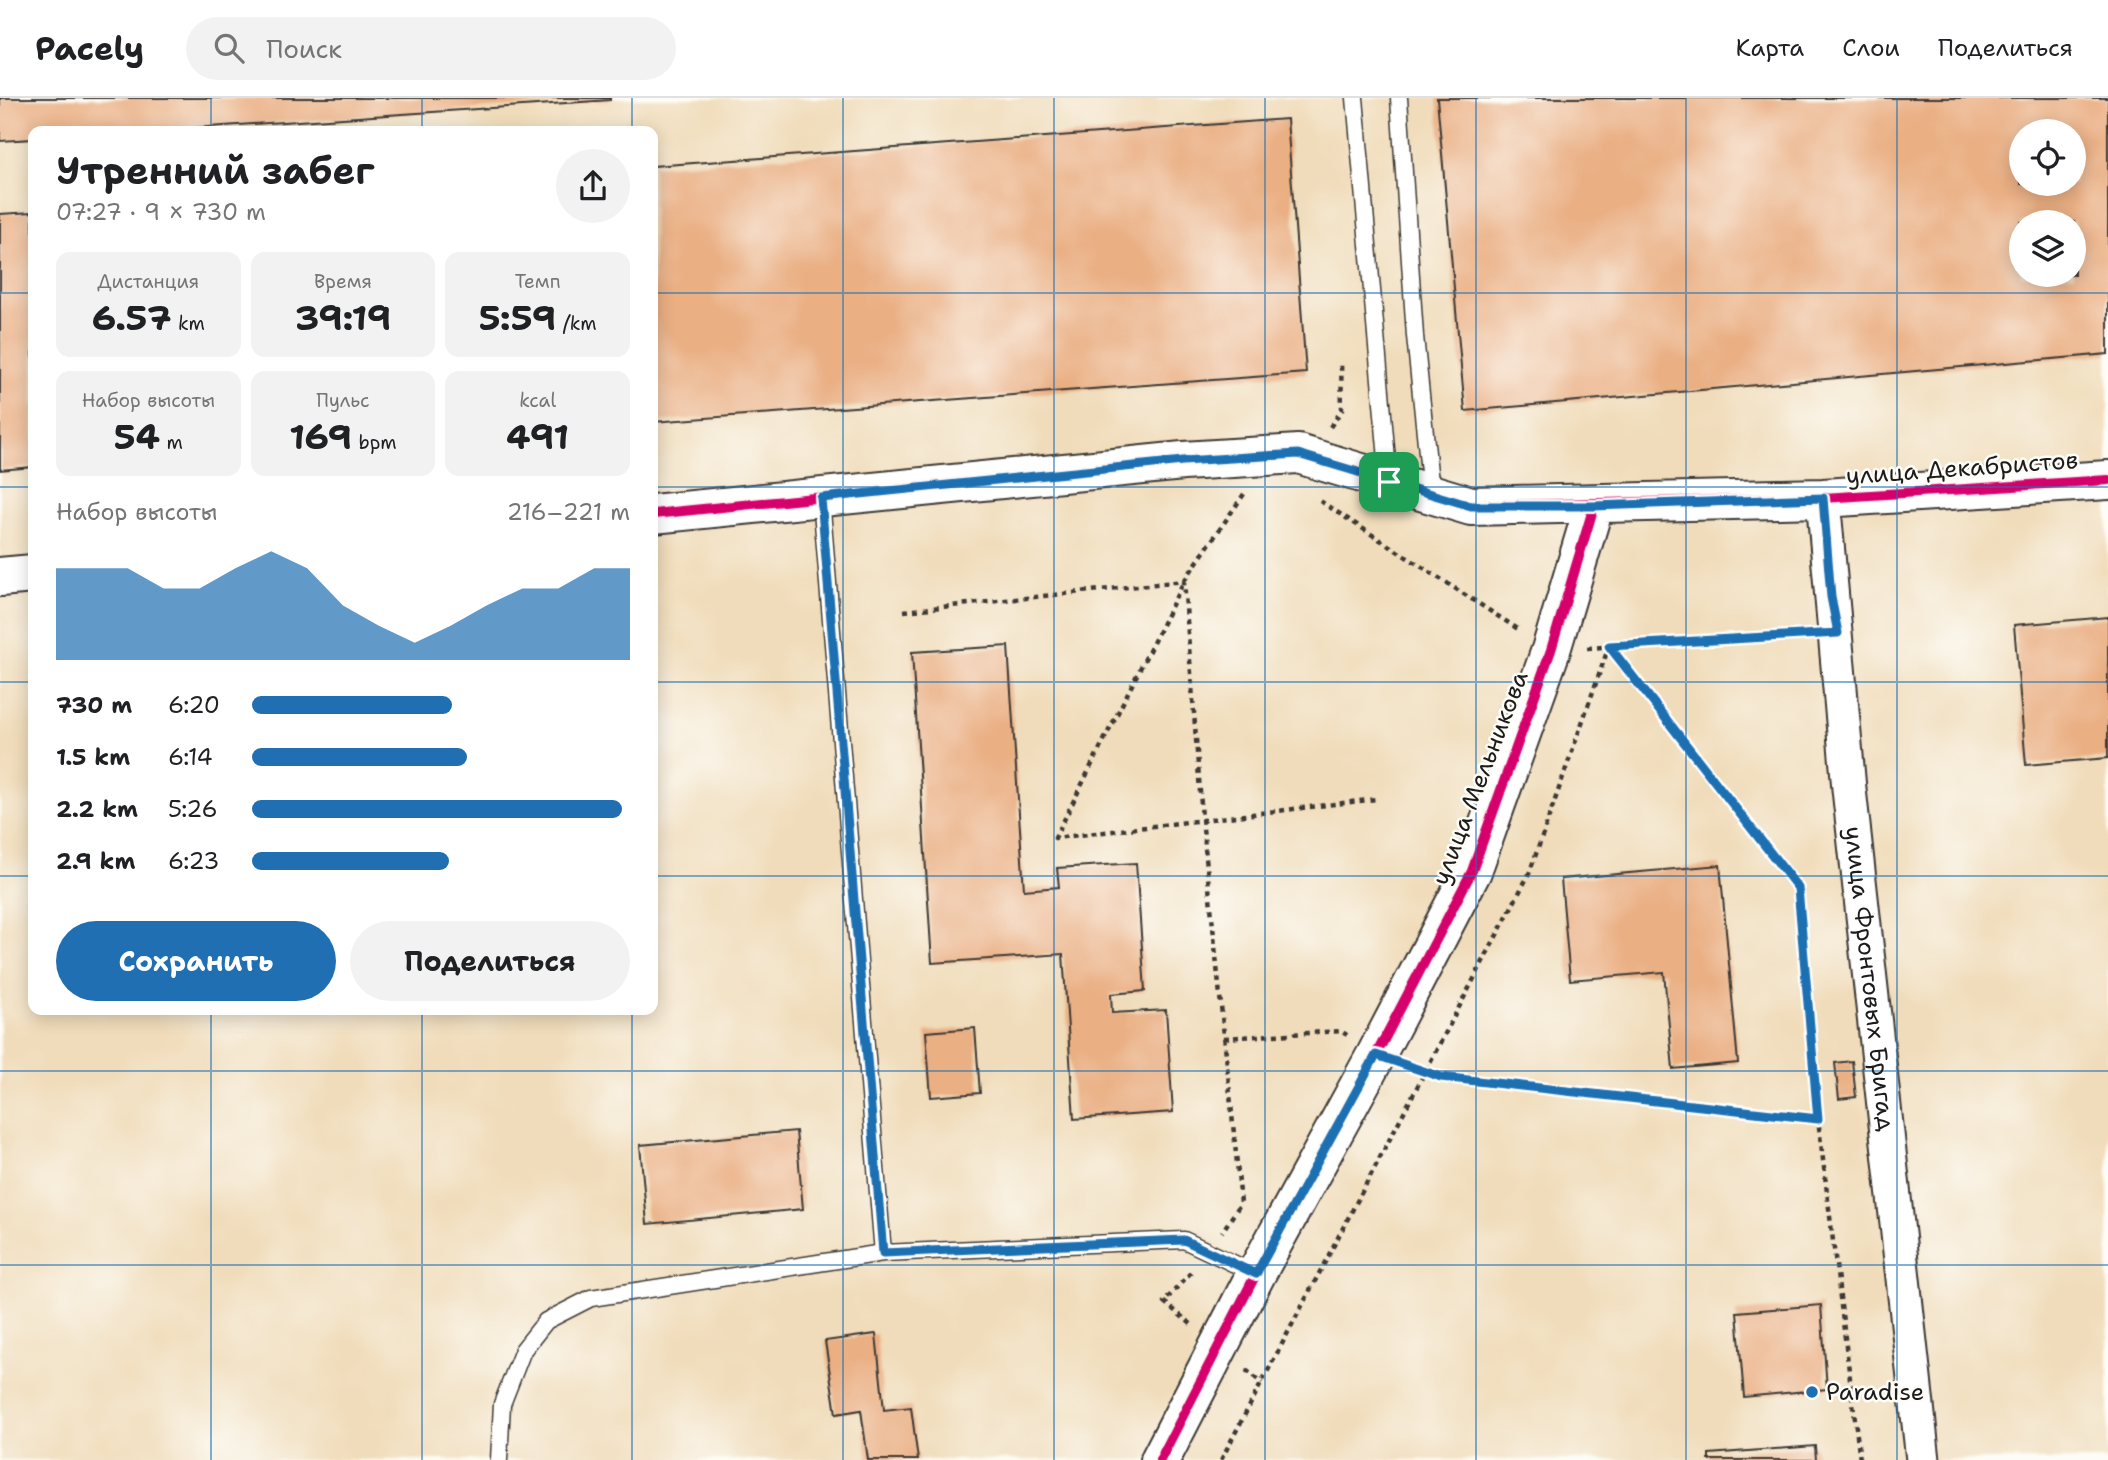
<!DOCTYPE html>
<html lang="ru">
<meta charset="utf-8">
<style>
:root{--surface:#fff;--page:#f2f2f2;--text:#202124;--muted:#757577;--line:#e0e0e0;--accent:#1f6fb2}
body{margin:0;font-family:"Shantell Sans",sans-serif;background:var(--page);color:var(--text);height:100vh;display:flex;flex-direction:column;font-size:26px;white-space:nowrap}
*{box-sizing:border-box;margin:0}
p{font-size:23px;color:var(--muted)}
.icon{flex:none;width:38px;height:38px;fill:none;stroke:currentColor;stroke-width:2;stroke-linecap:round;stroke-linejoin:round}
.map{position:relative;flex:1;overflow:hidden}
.side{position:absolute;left:28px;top:28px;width:630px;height:889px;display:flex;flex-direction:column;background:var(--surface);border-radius:14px;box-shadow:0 4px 18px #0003}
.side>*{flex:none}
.tools{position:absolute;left:2009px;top:21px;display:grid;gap:14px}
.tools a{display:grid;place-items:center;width:77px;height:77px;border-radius:50%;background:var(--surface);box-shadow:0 4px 18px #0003;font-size:35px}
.pin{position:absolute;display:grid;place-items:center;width:60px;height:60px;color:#fff;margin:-30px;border-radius:14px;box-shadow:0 4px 10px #0006}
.round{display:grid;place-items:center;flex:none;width:74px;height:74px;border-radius:37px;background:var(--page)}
.headline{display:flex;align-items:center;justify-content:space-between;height:119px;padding:0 28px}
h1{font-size:38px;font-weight:700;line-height:52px}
.metrics{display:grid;grid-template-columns:repeat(3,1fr);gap:10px;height:119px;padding:7px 28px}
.metrics div{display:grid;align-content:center;border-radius:14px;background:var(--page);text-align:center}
.metrics b{font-size:35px;font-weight:700}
.metrics small{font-size:19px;font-weight:400}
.metrics p{font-size:19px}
.chart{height:196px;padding:14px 28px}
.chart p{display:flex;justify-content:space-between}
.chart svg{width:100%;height:126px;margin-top:7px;fill:var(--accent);opacity:.7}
.button{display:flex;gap:14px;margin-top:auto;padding:14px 28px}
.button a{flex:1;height:80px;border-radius:42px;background:var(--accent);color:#fff;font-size:28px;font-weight:700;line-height:80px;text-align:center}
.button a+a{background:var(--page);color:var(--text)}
ul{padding:0 28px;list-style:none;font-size:23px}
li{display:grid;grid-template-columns:112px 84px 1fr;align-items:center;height:52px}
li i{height:18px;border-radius:9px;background:var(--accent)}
header{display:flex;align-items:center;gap:42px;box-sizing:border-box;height:98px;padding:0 35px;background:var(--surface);border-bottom:2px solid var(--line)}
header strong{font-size:33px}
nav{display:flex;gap:38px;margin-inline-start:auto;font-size:24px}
.search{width:490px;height:63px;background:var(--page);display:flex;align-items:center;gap:18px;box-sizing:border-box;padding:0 24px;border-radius:38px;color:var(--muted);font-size:26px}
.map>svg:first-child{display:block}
.building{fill:#eaaf83;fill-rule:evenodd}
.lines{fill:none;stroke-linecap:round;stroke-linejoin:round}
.service-casing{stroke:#3c3934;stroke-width:19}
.minor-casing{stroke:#3c3934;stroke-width:37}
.tertiary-casing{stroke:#3c3934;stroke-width:42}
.path{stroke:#3c3934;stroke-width:4.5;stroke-dasharray:5 5;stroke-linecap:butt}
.service{stroke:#fff;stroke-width:16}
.minor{stroke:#fff;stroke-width:33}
.tertiary{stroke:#fff;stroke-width:38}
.cycleway-casing{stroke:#fdfcf7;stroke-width:15}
.cycleway{stroke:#d6006c;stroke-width:10}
.route-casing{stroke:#fff;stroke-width:14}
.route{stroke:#1f6fb2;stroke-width:9}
.grid{fill:none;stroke:#1f6fb2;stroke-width:2;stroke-opacity:0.55}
.poi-dot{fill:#1f6fb2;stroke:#fdfcf7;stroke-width:2.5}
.labels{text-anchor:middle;stroke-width:5;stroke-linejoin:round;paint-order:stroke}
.street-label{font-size:24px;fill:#1c1c1c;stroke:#fdfcf7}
.poi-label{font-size:24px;fill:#1c1c1c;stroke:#fdfcf7;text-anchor:start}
</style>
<header>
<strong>Pacely</strong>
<div class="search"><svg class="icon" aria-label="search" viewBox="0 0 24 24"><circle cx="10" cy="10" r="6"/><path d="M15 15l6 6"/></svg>Поиск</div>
<nav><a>Карта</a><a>Слои</a><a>Поделиться</a></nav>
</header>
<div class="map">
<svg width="2108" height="1362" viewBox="0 0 2108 1362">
<rect width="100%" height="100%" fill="#fdfcf7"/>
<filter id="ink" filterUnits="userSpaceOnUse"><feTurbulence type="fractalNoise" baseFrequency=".0143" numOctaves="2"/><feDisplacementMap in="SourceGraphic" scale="14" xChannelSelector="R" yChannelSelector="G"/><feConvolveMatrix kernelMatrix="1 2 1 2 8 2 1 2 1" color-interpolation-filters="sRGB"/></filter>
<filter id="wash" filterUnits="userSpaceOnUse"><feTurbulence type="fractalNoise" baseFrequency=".00686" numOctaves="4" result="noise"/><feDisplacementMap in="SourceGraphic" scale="28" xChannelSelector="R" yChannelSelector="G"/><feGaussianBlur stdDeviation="1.57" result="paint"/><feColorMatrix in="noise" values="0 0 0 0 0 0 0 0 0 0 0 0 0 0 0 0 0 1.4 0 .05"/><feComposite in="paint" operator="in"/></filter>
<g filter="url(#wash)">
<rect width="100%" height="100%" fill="#f0dcba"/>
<g id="blocks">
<path class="building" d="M 0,0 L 610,0 L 610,2 L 150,33 L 33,33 L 33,41 L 0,43 Z
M 1437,0 L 2108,0 L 2108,256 L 1465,313 ZM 2021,33 L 2074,33 L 2074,86 L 2021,86 ZM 2021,124 L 2074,124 L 2074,177 L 2021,177 Z
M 1287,21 L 1306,275 L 653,324 L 653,68 Z
M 33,114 L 33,369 L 0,372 L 0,116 Z
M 2108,519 L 2108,660 L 2026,667 L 2014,527 Z
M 1008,548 L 1024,792 L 1059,789 L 1057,770 L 1136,765 L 1145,893 L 1111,896 L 1112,915 L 1166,912 L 1173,1014 L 1074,1021 L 1063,856 L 932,865 L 912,554 Z
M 1720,767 L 1738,965 L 1673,971 L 1664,874 L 1570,882 L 1561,781 Z
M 975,930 L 980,995 L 931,999 L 926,934 Z
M 1852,963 L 1856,999 L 1839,1001 L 1835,965 Z
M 796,1033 L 803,1111 L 647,1126 L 640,1047 Z
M 1821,1207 L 1827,1291 L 1744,1299 L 1737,1214 Z
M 876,1236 L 884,1312 L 911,1309 L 918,1362 L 868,1362 L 861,1312 L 836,1316 L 825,1243 Z
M 1815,1348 L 1816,1362 L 1709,1362 L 1709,1356 Z"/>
</g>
</g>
<g filter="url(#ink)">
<use href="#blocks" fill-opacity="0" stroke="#3c3934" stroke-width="2"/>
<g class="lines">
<g class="service-casing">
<path id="service" d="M 1355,0 L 1389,384
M 1399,0 L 1415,238 L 1431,394
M 821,400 L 883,1155
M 499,1362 L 502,1306 L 523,1252 L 546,1223 L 591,1200 L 883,1155 L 1184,1142 L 1256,1176"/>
</g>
<g class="minor-casing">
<g id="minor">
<path id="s1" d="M 1823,400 L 1849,691 L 1923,1362"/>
</g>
</g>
<g class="tertiary-casing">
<path id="tertiary" d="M 653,416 L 1183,363 L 1298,356 L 1471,408 L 1823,400 L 2108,382
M 0,479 L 33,476
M 1160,1362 L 1256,1176 L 1376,957 L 1472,773 L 1551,552 L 1594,408"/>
</g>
<path class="path" d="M 1330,329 L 1342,312 L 1341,263
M 1244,396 L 1184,483 L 1055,740 L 1376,701
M 1320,403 L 1521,533
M 904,513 L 1184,483 L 1202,720 L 1241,1105 L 1222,1134
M 1587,550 L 1802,537
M 1224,940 L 1341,933 L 1347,937
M 1411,970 L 1441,979 L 1818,1021
M 1191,1226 L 1164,1204 L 1193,1172
M 1246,1272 L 1262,1285
M 1221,1362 L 1529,776 L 1609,548 L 1798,790 L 1818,1021 L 1860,1362"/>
<use href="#service" class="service"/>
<use href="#minor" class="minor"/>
<use href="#tertiary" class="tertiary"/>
<g class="cycleway-casing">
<path id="cycleway" d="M 653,416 L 1183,363 L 1298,356 L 1471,408 L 1823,400 L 2108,382
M 1160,1362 L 1256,1176 L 1376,957 L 1472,773 L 1551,552 L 1594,408"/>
</g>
<use href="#cycleway" class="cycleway"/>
</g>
</g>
<g class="lines" filter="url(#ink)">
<g class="route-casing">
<path id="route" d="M 1298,356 L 1471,408 L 1594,408 L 1823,400 L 1831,499 L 1838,535 L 1609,548 L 1798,790 L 1818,1021 L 1441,979 L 1376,957 L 1256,1176 L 1184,1142 L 883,1155 L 821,400 L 1183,363 Z"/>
</g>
<use href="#route" class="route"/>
</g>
<path class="grid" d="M 211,0 L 211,33M 422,0 L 422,33M 632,0 L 632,33M 843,0 L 843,1362M 1054,0 L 1054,1362M 1265,0 L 1265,1362M 1476,0 L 1476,1362M 1686,0 L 1686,1362M 1897,0 L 1897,1362M 0,195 L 33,195M 653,195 L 2108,195M 0,389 L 33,389M 653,389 L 2108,389M 0,584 L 33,584M 653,584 L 2108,584M 0,778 L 33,778M 653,778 L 2108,778M 211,912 L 211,1362M 422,912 L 422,1362M 632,912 L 632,1362M 0,973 L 2108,973M 0,1167 L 2108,1167"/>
<circle class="poi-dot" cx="1812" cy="1294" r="7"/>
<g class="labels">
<g class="street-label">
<text transform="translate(1962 370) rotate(-4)" y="8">улица Декабристов</text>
<text transform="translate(1480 680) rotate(-69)" y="8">улица Мельникова</text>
<text dy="8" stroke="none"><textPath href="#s1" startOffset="483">улица Фронтовых Бригад</textPath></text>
</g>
<g class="poi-label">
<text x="1826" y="1302">Paradise</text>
</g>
</g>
</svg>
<div class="tools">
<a><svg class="icon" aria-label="locate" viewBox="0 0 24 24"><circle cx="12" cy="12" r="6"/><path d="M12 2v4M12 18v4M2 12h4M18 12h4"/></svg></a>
<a><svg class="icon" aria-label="layers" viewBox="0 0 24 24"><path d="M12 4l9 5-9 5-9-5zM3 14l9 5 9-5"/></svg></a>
</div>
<div class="pin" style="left:1389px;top:384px;background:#1e9e55"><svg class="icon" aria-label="arrive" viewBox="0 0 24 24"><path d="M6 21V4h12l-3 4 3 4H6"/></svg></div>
<section class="side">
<div class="headline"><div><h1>Утренний забег</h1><p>07:27 · 9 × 730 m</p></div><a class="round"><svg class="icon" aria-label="share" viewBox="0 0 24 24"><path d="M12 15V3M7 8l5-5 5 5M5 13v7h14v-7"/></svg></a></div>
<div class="metrics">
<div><p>Дистанция</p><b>6.57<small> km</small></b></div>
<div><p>Время</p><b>39:19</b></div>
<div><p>Темп</p><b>5:59<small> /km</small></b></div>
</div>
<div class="metrics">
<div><p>Набор высоты</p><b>54<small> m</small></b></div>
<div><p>Пульс</p><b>169<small> bpm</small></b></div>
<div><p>kcal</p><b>491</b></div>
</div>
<div class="chart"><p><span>Набор высоты</span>216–221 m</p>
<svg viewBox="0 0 160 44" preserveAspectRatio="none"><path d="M0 44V12L10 12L20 12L30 19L40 19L50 12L60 6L70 12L80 25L90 32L100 38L110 32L120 25L130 19L140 19L150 12L160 12V44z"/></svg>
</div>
<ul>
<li><b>730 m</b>6:20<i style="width:53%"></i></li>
<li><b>1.5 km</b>6:14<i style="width:57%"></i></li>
<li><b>2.2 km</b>5:26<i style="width:98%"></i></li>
<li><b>2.9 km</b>6:23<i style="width:52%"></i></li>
</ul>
<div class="button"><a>Сохранить</a><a>Поделиться</a></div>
</section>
</div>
